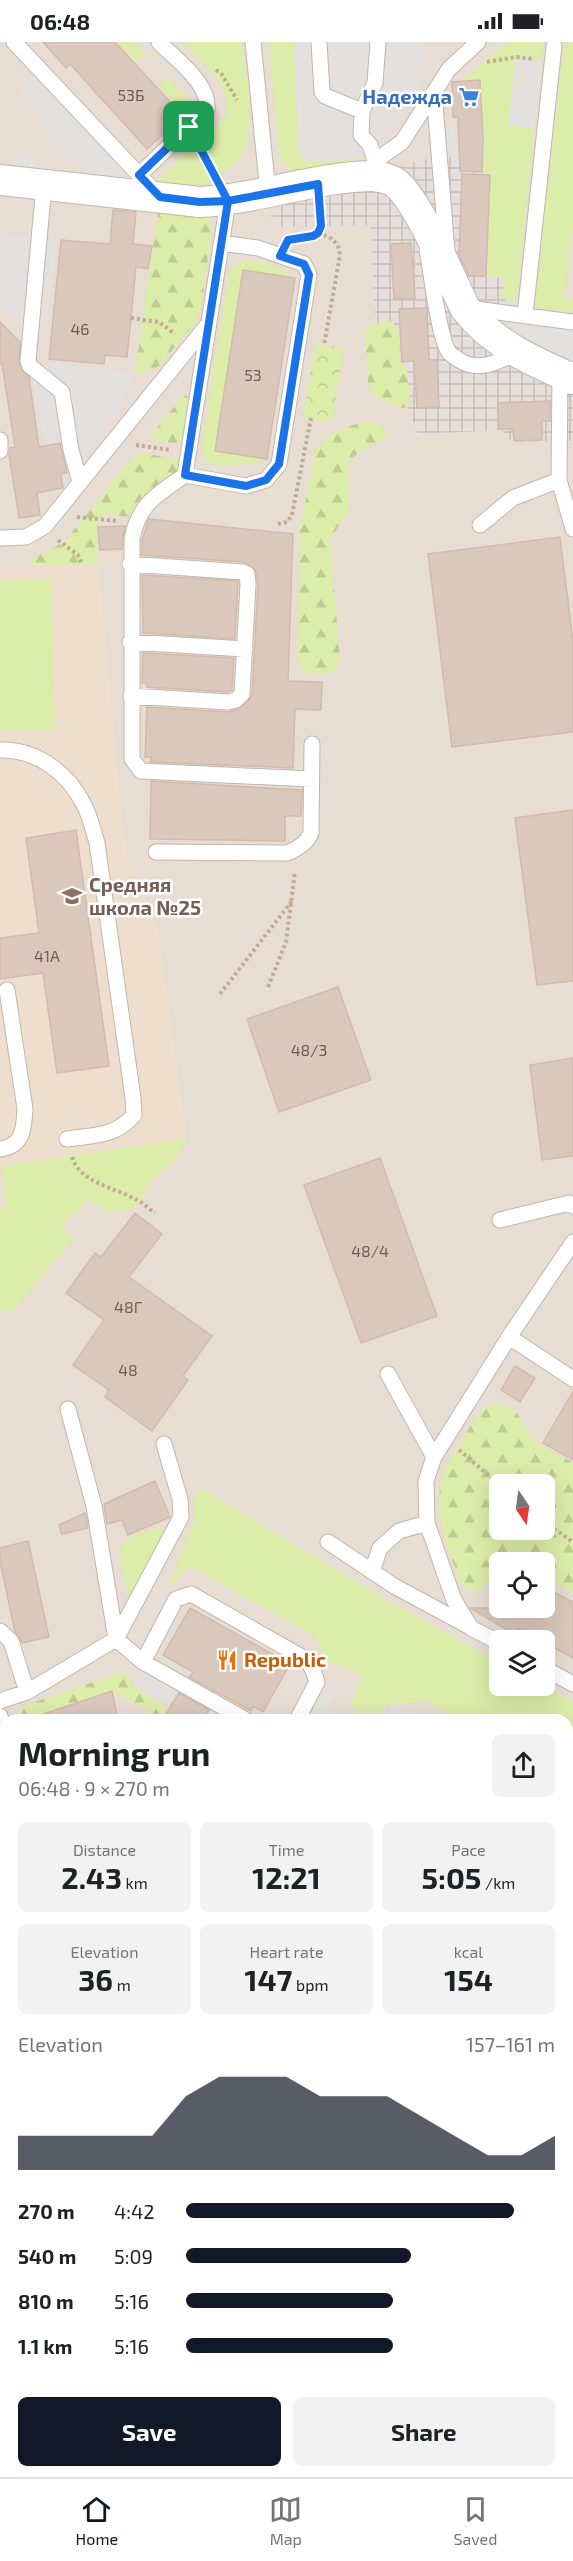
<!DOCTYPE html>
<meta charset="utf-8">
<style>
:root{--surface:#fff;--page:#f2f2f2;--text:#202124;--muted:#757577;--line:#e0e0e0;--accent:#111827}
body{margin:0;font-family:"Exo 2",sans-serif;background:var(--page);color:var(--text);height:100vh;display:flex;flex-direction:column;font-size:22px;white-space:nowrap}
*{box-sizing:border-box;margin:0}
p{font-size:20px;color:var(--muted)}
.icon{flex:none;width:33px;height:33px;fill:none;stroke:currentColor;stroke-width:2;stroke-linecap:round;stroke-linejoin:round}
.map{position:relative;flex:1;overflow:hidden}
.sheet{position:absolute;left:0px;top:1672px;width:573px;height:764px;display:flex;flex-direction:column;background:var(--surface);border-radius:18px 18px 0 0;box-shadow:0 6px 24px #0002}
.sheet>*{flex:none}
.needle{width:39px;rotate:167deg}
.tools{position:absolute;left:489px;top:1432px;display:grid;gap:12px}
.tools a{display:grid;place-items:center;width:66px;height:66px;border-radius:9px;background:var(--surface);box-shadow:0 6px 24px #0002;font-size:30px}
.pin{position:absolute;display:grid;place-items:center;width:51px;height:51px;color:#fff;margin:-26px;border-radius:12px;box-shadow:0 3px 9px #0006}
.round{display:grid;place-items:center;flex:none;width:63px;height:63px;border-radius:9px;background:var(--page)}
.summary{display:flex;align-items:center;justify-content:space-between;height:102px;padding:0 18px}
h1{font-size:33px;font-weight:700;line-height:45px}
.stats{display:grid;grid-template-columns:repeat(3,1fr);gap:9px;height:102px;padding:6px 18px}
.stats div{display:grid;align-content:center;border-radius:9px;background:var(--page);text-align:center}
.stats b{font-size:30px;font-weight:700}
.stats small{font-size:16px;font-weight:400}
.stats p{font-size:16px}
.chart{height:168px;padding:12px 18px}
.chart p{display:flex;justify-content:space-between}
.chart svg{width:100%;height:108px;margin-top:6px;fill:var(--accent);opacity:.7}
.action{display:flex;gap:12px;margin-top:auto;padding:12px 18px}
.action a{flex:1;height:69px;border-radius:9px;background:var(--accent);color:#fff;font-size:24px;font-weight:700;line-height:69px;text-align:center}
.action a+a{background:var(--page);color:var(--text)}
ul{padding:0 18px;list-style:none;font-size:20px}
li{display:grid;grid-template-columns:96px 72px 1fr;align-items:center;height:45px}
li i{height:15px;border-radius:8px;background:var(--accent)}
.status{display:flex;justify-content:space-between;align-items:center;height:42px;padding:0 30px;background:var(--surface);direction:ltr}
.status svg{height:16px;fill:currentColor}
.menu{display:flex;justify-content:space-around;align-items:center;height:84px;border-top:2px solid var(--line);background:var(--surface);font-size:16px;color:var(--muted)}
.menu a{display:grid;justify-items:center;gap:3px}
.menu .active{color:var(--accent)}
.map>svg:first-child{display:block}
.residential{fill:#e8ddd2;fill-rule:evenodd}
.industrial{fill:url(#industrial-grid)}
.education{fill:#eedecd}
.green{fill:#dceca9}
.forest{fill:url(#forest-firs);fill-rule:evenodd}
.park{fill:url(#park-crowns)}
.parking{fill:#e4e0dd}
.building{fill:#dac8bc;stroke:#d2bbac;stroke-width:1.5}
.lines{fill:none;stroke-linecap:round;stroke-linejoin:round}
.service-casing{stroke:#c3b5a9;stroke-width:17}
.minor-casing{stroke:#c3b5a9;stroke-width:32}
.primary-casing{stroke:#eea359;stroke-width:35}
.path{stroke:#c3aa96;stroke-width:4;stroke-dasharray:3 3;stroke-linecap:butt}
.service{stroke:#fff;stroke-width:15}
.minor{stroke:#fff;stroke-width:30}
.primary{stroke:#ffca93;stroke-width:33}
.tram{stroke:#959595;stroke-width:1.5}
.route-casing{stroke:#fff;stroke-width:12}
.route{stroke:#1a73e8;stroke-width:8}
.labels{text-anchor:middle;stroke-width:5;stroke-linejoin:round;paint-order:stroke}
.number-label{font-size:16px;fill:#6c5e56}
.shop-label{font-size:20px;font-weight:bold;fill:#366cbe;stroke:#fff;text-anchor:end}
.education-label{font-size:20px;font-weight:bold;fill:#785e54;stroke:#fff;text-anchor:start}
.food-label{font-size:20px;font-weight:bold;fill:#c56008;stroke:#fff;text-anchor:start}
</style>
<div class="status"><b>06:48</b><svg viewBox="0 0 49 12"><path d="M0 12V9h3v3zM5 12V6h3v6zM10 12V3h3v9zM15 12V0h3v12zM26 1h20v11H26zM47 4h2v5h-2z"/></svg></div>
<div class="map">
<svg width="573" height="2435" viewBox="0 0 573 2435">
<defs>
<pattern id="industrial-grid" width="8" height="8" patternUnits="userSpaceOnUse" patternTransform="scale(1.5)"><rect width="8" height="8" fill="#e6deda"/><path d="M0 4h8M4 0v8" fill="none" stroke="#c7bfbc"/></pattern>
<pattern id="forest-firs" width="22" height="20" patternUnits="userSpaceOnUse" patternTransform="scale(1.5)"><rect width="22" height="20" fill="#dceca9"/><path d="M5 1l3.5 6h-7zM16 11l3.5 6h-7z" fill="#becb92"/></pattern>
<pattern id="park-crowns" width="20" height="18" patternUnits="userSpaceOnUse" patternTransform="scale(1.5)"><rect width="20" height="18" fill="#dceca9"/><path d="M2 6a3 3 0 1 1 6 0M12 15a3 3 0 1 1 6 0" fill="none" stroke="#becb92"/></pattern>
</defs>
<rect width="100%" height="100%" fill="#f4ece5"/>
<path class="residential" d="M 0,0 L 573,0 L 573,2165 L 567,2162 L 567,1678 L 6,1678 L 6,1858 L 0,1855 ZM 500,1443 L 544,1443 L 544,1488 L 500,1488 ZM 500,1521 L 544,1521 L 544,1566 L 500,1566 ZM 500,1599 L 544,1599 L 544,1644 L 500,1644 Z"/>
<path class="industrial" d="M 435,115 L 515,117 L 501,319 L 573,346 L 573,399 L 513,401 L 502,388 L 418,392 L 375,277 L 371,183 L 272,185 L 270,157 Z
M 0,2033 L 6,2036 L 6,2430 L 567,2430 L 567,2320 L 573,2323 L 573,2435 L 0,2435 Z"/>
<path class="education" d="M 99,522 L 121,769 L 129,822 L 158,885 L 187,1097 L 0,1125 L 0,525 Z"/>
<path class="green" d="M 118,0 L 135,0 L 146,12 L 136,20 Z
M 183,0 L 242,0 C 245,29 259,94 239,117 C 232,127 220,133 210,139 C 198,147 174,147 161,140 L 160,135 L 227,74 C 229,39 205,24 183,0 Z
M 269,0 L 293,0 L 299,111 L 327,120 L 359,115 L 342,123 L 295,131 L 286,125 L 279,112 Z
M 508,0 L 543,0 L 542,18 L 517,15 L 509,83 L 534,86 L 518,251 L 514,258 L 502,256 L 503,236 L 486,235 L 490,133 L 482,133 L 482,119 L 487,108 L 482,88 L 480,38 L 461,39 Z
M 566,0 L 573,0 L 573,183 L 564,256 L 573,258 L 573,270 L 538,266 L 535,263 L 561,28 Z
M 168,36 L 188,57 L 185,72 L 159,43 Z
M 245,218 C 262,219 282,224 295,236 L 243,228 L 215,409 L 267,417 C 251,421 208,433 201,411 L 228,233 L 234,223 Z
M 51,537 L 55,687 L 0,688 L 0,539 Z
M 187,1097 L 177,1116 L 148,1143 L 139,1163 L 134,1167 L 109,1171 L 89,1157 L 61,1184 L 74,1197 L 14,1268 L 0,1270 L 0,1167 L 7,1161 L 1,1124 Z
M 202,1447 L 400,1566 L 499,1620 L 500,1644 L 545,1644 L 573,1660 L 573,1744 L 567,1740 L 567,1678 L 461,1678 L 431,1661 L 420,1658 L 408,1662 L 389,1662 L 371,1675 L 350,1663 L 363,1635 L 341,1623 L 327,1619 L 313,1593 L 190,1525 L 169,1544 L 194,1479 L 195,1454 Z
M 158,1485 L 163,1485 L 164,1491 L 143,1556 L 132,1564 C 128,1548 111,1508 127,1498 C 136,1492 148,1489 158,1485 Z
M 567,1899 L 573,1903 L 573,1946 L 567,1943 Z"/>
<path class="forest" d="M 158,169 L 207,175 L 212,183 L 201,267 L 196,280 L 158,325 L 142,331 L 135,331 Z
M 387,278 C 403,282 399,303 399,317 L 407,326 L 410,359 L 406,365 L 402,366 L 379,357 L 372,351 L 368,340 L 365,290 L 370,284 Z
M 183,354 L 187,354 L 189,358 L 184,398 L 178,402 L 152,398 L 151,393 Z
M 367,380 L 382,383 L 387,394 L 348,418 L 349,471 L 330,496 L 340,618 C 333,634 323,632 307,631 L 301,625 L 297,613 L 300,488 L 315,409 L 331,392 L 353,383 Z
M 140,411 L 178,417 L 179,427 L 141,456 L 129,474 C 121,475 113,472 105,473 C 91,475 98,512 99,522 L 36,524 L 32,520 L 34,516 L 64,500 L 134,414 Z
M 494,1361 L 515,1368 L 536,1400 L 573,1421 L 573,1551 L 545,1536 L 544,1521 L 500,1521 L 499,1525 C 486,1534 482,1564 461,1541 C 449,1508 432,1472 442,1436 C 446,1422 456,1408 464,1395 C 474,1379 477,1369 494,1361 ZM 500,1443 L 544,1443 L 544,1488 L 500,1488 Z
M 123,1630 L 128,1631 L 132,1644 L 167,1665 L 160,1675 L 112,1649 L 24,1678 L 20,1665 Z"/>
<path class="park" d="M 316,301 L 344,306 L 332,380 L 303,375 Z"/>
<path class="parking" d="M 294,0 L 424,0 L 423,16 L 412,30 L 423,40 L 385,94 L 376,97 L 359,115 L 327,120 L 308,120 L 299,111 Z
M 516,15 L 542,18 L 534,86 L 508,83 Z
M 38,31 L 125,122 L 120,138 L 97,137 L 73,119 L 46,86 L 19,49 Z
M 454,83 L 455,95 L 479,94 L 480,114 L 444,113 L 442,85 Z
M 11,111 L 38,113 L 36,130 L 9,127 Z
M 0,192 L 57,198 L 47,286 L 22,284 L 0,263 Z
M 514,278 L 573,287 L 573,327 L 513,297 Z
M 50,320 L 135,331 L 117,370 L 107,378 L 89,410 L 62,408 L 61,401 L 45,404 L 32,336 Z
M 143,1625 L 179,1645 L 169,1662 L 133,1641 Z
M 324,1643 L 337,1649 L 323,1678 L 307,1678 Z
M 393,1663 L 413,1675 L 411,1678 L 385,1678 Z
M 6,1784 L 6,1823 L 3,1848 L 0,1846 L 0,1785 Z
M 0,2078 L 6,2080 L 6,2195 L 0,2193 Z"/>
<path class="building" d="M 43,0 L 115,0 L 183,74 L 147,107 L 70,22 L 66,26 Z
M 480,38 L 483,96 L 482,130 L 460,129 L 458,75 L 453,75 L 452,40 Z
M 462,132 L 490,133 L 486,234 L 469,234 L 459,213 Z
M 113,168 L 136,170 L 133,202 L 152,204 L 148,227 L 136,225 L 127,315 L 105,313 L 104,322 L 49,317 L 61,198 L 110,202 Z
M 411,201 L 415,256 L 394,257 L 391,202 Z
M 243,228 L 295,236 L 267,417 L 215,409 Z
M 427,266 L 429,318 L 437,318 L 439,365 L 417,366 L 414,319 L 402,320 L 399,267 Z
M 0,280 L 20,300 L 19,322 L 29,335 L 39,405 L 60,401 L 66,426 L 67,431 L 61,432 L 63,446 L 37,451 L 40,473 L 19,476 L 9,412 L 10,406 L 15,405 L 2,322 L 0,322 Z
M 550,359 L 550,379 L 542,379 L 542,398 L 514,399 L 513,387 L 499,387 L 498,361 Z
M 149,477 L 293,492 L 288,639 L 322,640 L 321,668 L 295,667 L 293,726 L 151,720 L 151,715 L 145,715 L 147,665 L 228,670 L 239,667 L 249,658 L 252,653 L 258,542 L 255,527 L 244,520 L 142,513 L 142,498 Z
M 125,484 L 122,507 L 100,508 L 98,485 Z
M 560,495 L 573,599 L 573,690 L 452,705 L 428,512 Z
M 142,533 L 238,539 L 235,597 L 143,591 Z
M 143,611 L 234,616 L 232,648 L 227,650 L 147,645 L 147,641 L 142,641 Z
M 151,739 L 302,748 L 301,774 L 285,774 L 285,799 L 150,797 Z
M 573,768 L 573,939 L 537,943 L 515,776 Z
M 76,788 L 109,1024 L 57,1031 L 43,931 L 0,937 L 0,896 L 39,891 L 26,796 Z
M 338,945 L 371,1038 L 279,1070 L 247,977 Z
M 573,1016 L 573,1114 L 542,1118 L 530,1023 Z
M 380,1116 L 437,1274 L 361,1301 L 304,1143 Z
M 135,1171 L 162,1192 L 129,1235 L 212,1294 L 183,1334 L 188,1338 L 152,1389 L 105,1355 L 109,1348 L 73,1323 L 104,1278 L 66,1251 L 95,1211 L 101,1215 Z
M 515,1324 L 535,1336 L 520,1360 L 501,1348 Z
M 573,1349 L 573,1418 L 543,1401 Z
M 155,1439 L 170,1475 L 128,1493 L 122,1478 L 107,1482 L 104,1462 Z
M 85,1471 L 88,1486 L 62,1492 L 59,1483 Z
M 28,1499 L 49,1595 L 22,1601 L 15,1590 L 0,1519 L 0,1506 Z
M 544,1545 L 573,1560 L 573,1616 L 518,1586 L 515,1592 L 470,1566 L 544,1566 Z
M 190,1566 L 290,1622 L 263,1670 L 253,1664 L 251,1669 L 189,1635 L 193,1630 L 163,1613 Z
M 112,1649 L 118,1678 L 36,1678 L 35,1675 Z
M 179,1651 L 209,1668 L 203,1678 L 178,1678 L 166,1672 Z"/>
<g class="lines">
<g class="service-casing">
<path id="service" d="M 14,0 L 158,153
M 253,0 L 268,151
M 319,0 L 322,50 L 325,54 L 362,69
M 434,50 L 447,209
M 375,119 L 370,103 L 361,93 L 362,69 L 375,41 L 378,0
M 139,133 L 207,68 C 210,41 177,19 159,0
M 375,134 L 375,119 L 402,100 L 449,27 L 478,0
M 44,143 L 28,319 L 30,324 L 62,350 L 71,408 L 80,440
M 221,201 L 258,206 L 304,222 L 309,233 L 279,422 L 266,438 L 246,444 L 185,433 L 228,159
M 427,209 C 432,233 438,291 448,309 C 450,313 455,315 459,318 C 478,330 497,321 515,311
M 468,266 L 573,280
M 525,273 L 554,4
M 0,398 L 0,409
M 185,433 C 157,453 139,461 132,497 L 132,717 L 141,729 L 311,737
M 559,438 L 573,487
M 480,483 L 513,456 L 559,438 L 560,331
M 0,496 L 26,495 L 45,484 L 209,281
M 130,522 L 243,530 L 247,532 L 248,542 L 242,652 L 236,658 L 228,660 L 131,654
M 130,600 L 245,607
M 0,708 C 36,707 67,730 83,761 C 90,773 93,788 97,801 L 133,1056 L 134,1073 C 115,1095 94,1093 67,1097
M 156,810 L 287,811 C 297,807 307,801 311,791 L 312,702
M 0,1107 C 23,1104 24,1087 25,1067 L 7,948
M 500,1178 L 569,1161 L 573,1164
M 509,1295 L 573,1200
M 388,1332 L 434,1415
M 68,1367 L 94,1464 L 116,1597 L 143,1620 L 246,1678
M 328,1500 L 394,1544 L 470,1585
M 372,1529 L 380,1506 L 399,1489 L 427,1481
M 0,1589 L 11,1599 L 27,1650
M 500,1601 L 471,1586 L 454,1558 L 427,1481 L 426,1439 L 434,1415 L 509,1295 L 573,1337
M 143,1620 L 176,1557 L 191,1552 L 307,1618 L 313,1628 L 317,1640 L 297,1678
M 544,1626 L 573,1642
M 0,1659 L 27,1650 L 116,1597 L 181,1475 L 180,1457 L 164,1402
M 0,1674 L 3,1685
M 0,1782 L 6,1781
M 567,1862 L 573,1866
M 0,1883 L 6,1881
M 567,1963 L 573,1966
M 567,2043 L 573,2047
M 0,2104 L 6,2107
M 567,2341 L 573,2344
M 567,2422 L 573,2411
M 106,2435 L 110,2435
M 528,2435 L 528,2430"/>
</g>
<g class="minor-casing">
<path id="minor" d="M 0,138 L 200,160 C 258,157 315,135 371,134 C 378,134 392,137 397,142 C 421,164 449,234 465,266 C 493,302 532,319 573,337"/>
</g>
<g class="primary-casing">
<path id="primary" d="M 0,1938 L 6,1941
M 567,2222 L 573,2225"/>
</g>
<path class="path" d="M 487,20 L 516,15 L 533,17
M 216,28 L 221,31 L 237,58
M 198,101 L 214,132
M 318,191 C 332,196 338,198 340,213 L 324,303
M 294,196 L 313,194 L 318,191 L 321,184 L 320,167
M 131,276 L 159,280 L 175,292
M 136,403 L 171,408
M 77,475 L 117,479
M 278,482 L 287,480 L 292,473 L 311,376
M 58,498 L 78,513 L 82,522
M 268,945 L 286,900 L 295,829
M 220,952 L 292,859
M 72,1115 C 80,1141 114,1145 135,1157 C 142,1160 148,1166 155,1171
M 459,1408 L 500,1443
M 544,1480 L 573,1500
M 0,2005 L 6,2008
M 567,2151 L 573,2149
M 567,2169 L 573,2153
M 567,2296 L 573,2300"/>
<use href="#service" class="service"/>
<use href="#minor" class="minor"/>
<use href="#primary" class="primary"/>
<path class="tram" d="M 0,1964 L 6,1967
M 0,1976 L 6,1979
M 567,2252 L 573,2255
M 567,2266 L 573,2269"/>
</g>
<g class="lines">
<g class="route-casing">
<path id="route" d="M 189,85 L 228,159 L 185,433 L 246,444 L 266,438 L 279,422 L 309,233 L 304,222 L 280,214 L 288,198 L 313,194 L 318,191 L 321,184 L 318,142 L 228,159 L 200,160 L 160,155 L 139,133 L 189,85"/>
</g>
<use href="#route" class="route"/>
</g>
<defs>
<g id="supermarket-bare" transform="scale(1.62)"><path d="M-6-5.5h2.5l.6 2H6L4.5 2H-2.5L-4.4-4H-6ZM-1.5 3.2a1.3 1.3 0 1 0 .1 0ZM3 3.2a1.3 1.3 0 1 0 .1 0Z" fill="#3f7fe0" stroke="#fff" stroke-width="2.5" paint-order="stroke"/></g>
<g id="school-bare" transform="scale(1.62)"><path d="M0-5L7-2L0 1L-7-2ZM-4 1L0 2.5L4 1V4Q0 6-4 4Z" fill="#8d6e63" stroke="#fff" stroke-width="2.5" paint-order="stroke"/></g>
<g id="restaurant-bare" transform="scale(1.62)"><path d="M-5-6h1v4h1v-4h1v4h1v-4h1v5L-1.5 .5V6h-2V.5L-5-1ZM5-6V6H3V1.5H1.5Q1.5-4 5-6Z" fill="#e8710a" stroke="#fff" stroke-width="2.5" paint-order="stroke"/></g>
</defs>
<g fill-rule="evenodd">
<use href="#supermarket-bare" x="469" y="55"/>
<use href="#school-bare" x="72" y="854"/>
<use href="#restaurant-bare" x="227" y="1618"/>
</g>
<g class="labels">
<g class="number-label">
<text x="131" y="59">53Б</text>
<text x="80" y="293">46</text>
<text x="253" y="339">53</text>
<text x="47" y="920">41А</text>
<text x="309" y="1014">48/3</text>
<text x="370" y="1215">48/4</text>
<text x="128" y="1271">48Г</text>
<text x="128" y="1334">48</text>
</g>
<g class="shop-label">
<text x="452" y="62">Надежда</text>
</g>
<g class="education-label">
<text x="89" y="850">Средняя<tspan x="89" dy="23">школа №25</tspan></text>
</g>
<g class="food-label">
<text x="244" y="1625">Republic</text>
</g>
</g>
</svg>
<div class="tools">
<a><svg class="needle" viewBox="-14 -14 28 28"><path d="M0-13l5 13h-10z" fill="#e53935"/><path d="M0 13l5-13h-10z" fill="#757577"/></svg></a>
<a><svg class="icon" aria-label="locate" viewBox="0 0 24 24"><circle cx="12" cy="12" r="6"/><path d="M12 2v4M12 18v4M2 12h4M18 12h4"/></svg></a>
<a><svg class="icon" aria-label="layers" viewBox="0 0 24 24"><path d="M12 4l9 5-9 5-9-5zM3 14l9 5 9-5"/></svg></a>
</div>
<div class="pin" style="left:189px;top:85px;background:#1e9e55"><svg class="icon" aria-label="arrive" viewBox="0 0 24 24"><path d="M6 21V4h12l-3 4 3 4H6"/></svg></div>
<section class="sheet">
<div class="summary"><div><h1>Morning run</h1><p>06:48 · 9 × 270 m</p></div><a class="round"><svg class="icon" aria-label="share" viewBox="0 0 24 24"><path d="M12 15V3M7 8l5-5 5 5M5 13v7h14v-7"/></svg></a></div>
<div class="stats">
<div><p>Distance</p><b>2.43<small> km</small></b></div>
<div><p>Time</p><b>12:21</b></div>
<div><p>Pace</p><b>5:05<small> /km</small></b></div>
</div>
<div class="stats">
<div><p>Elevation</p><b>36<small> m</small></b></div>
<div><p>Heart rate</p><b>147<small> bpm</small></b></div>
<div><p>kcal</p><b>154</b></div>
</div>
<div class="chart"><p><span>Elevation</span>157–161 m</p>
<svg viewBox="0 0 160 44" preserveAspectRatio="none"><path d="M0 44V30L10 30L20 30L30 30L40 30L50 14L60 6L70 6L80 6L90 14L100 14L110 14L120 22L130 30L140 38L150 38L160 30V44z"/></svg>
</div>
<ul>
<li><b>270 m</b>4:42<i style="width:89%"></i></li>
<li><b>540 m</b>5:09<i style="width:61%"></i></li>
<li><b>810 m</b>5:16<i style="width:56%"></i></li>
<li><b>1.1 km</b>5:16<i style="width:56%"></i></li>
</ul>
<div class="action"><a>Save</a><a>Share</a></div>
</section>
</div>
<nav class="menu">
<a class="active"><svg class="icon" aria-label="home" viewBox="0 0 24 24"><path d="M3 11l9-7 9 7M6 9v11h12V9"/></svg>Home</a>
<a><svg class="icon" aria-label="map" viewBox="0 0 24 24"><path d="M3 6l6-2 6 2 6-2v14l-6 2-6-2-6 2zM9 4v14M15 6v14"/></svg>Map</a>
<a><svg class="icon" aria-label="saved" viewBox="0 0 24 24"><path d="M7 4h10v16l-5-4-5 4z"/></svg>Saved</a>
</nav>
